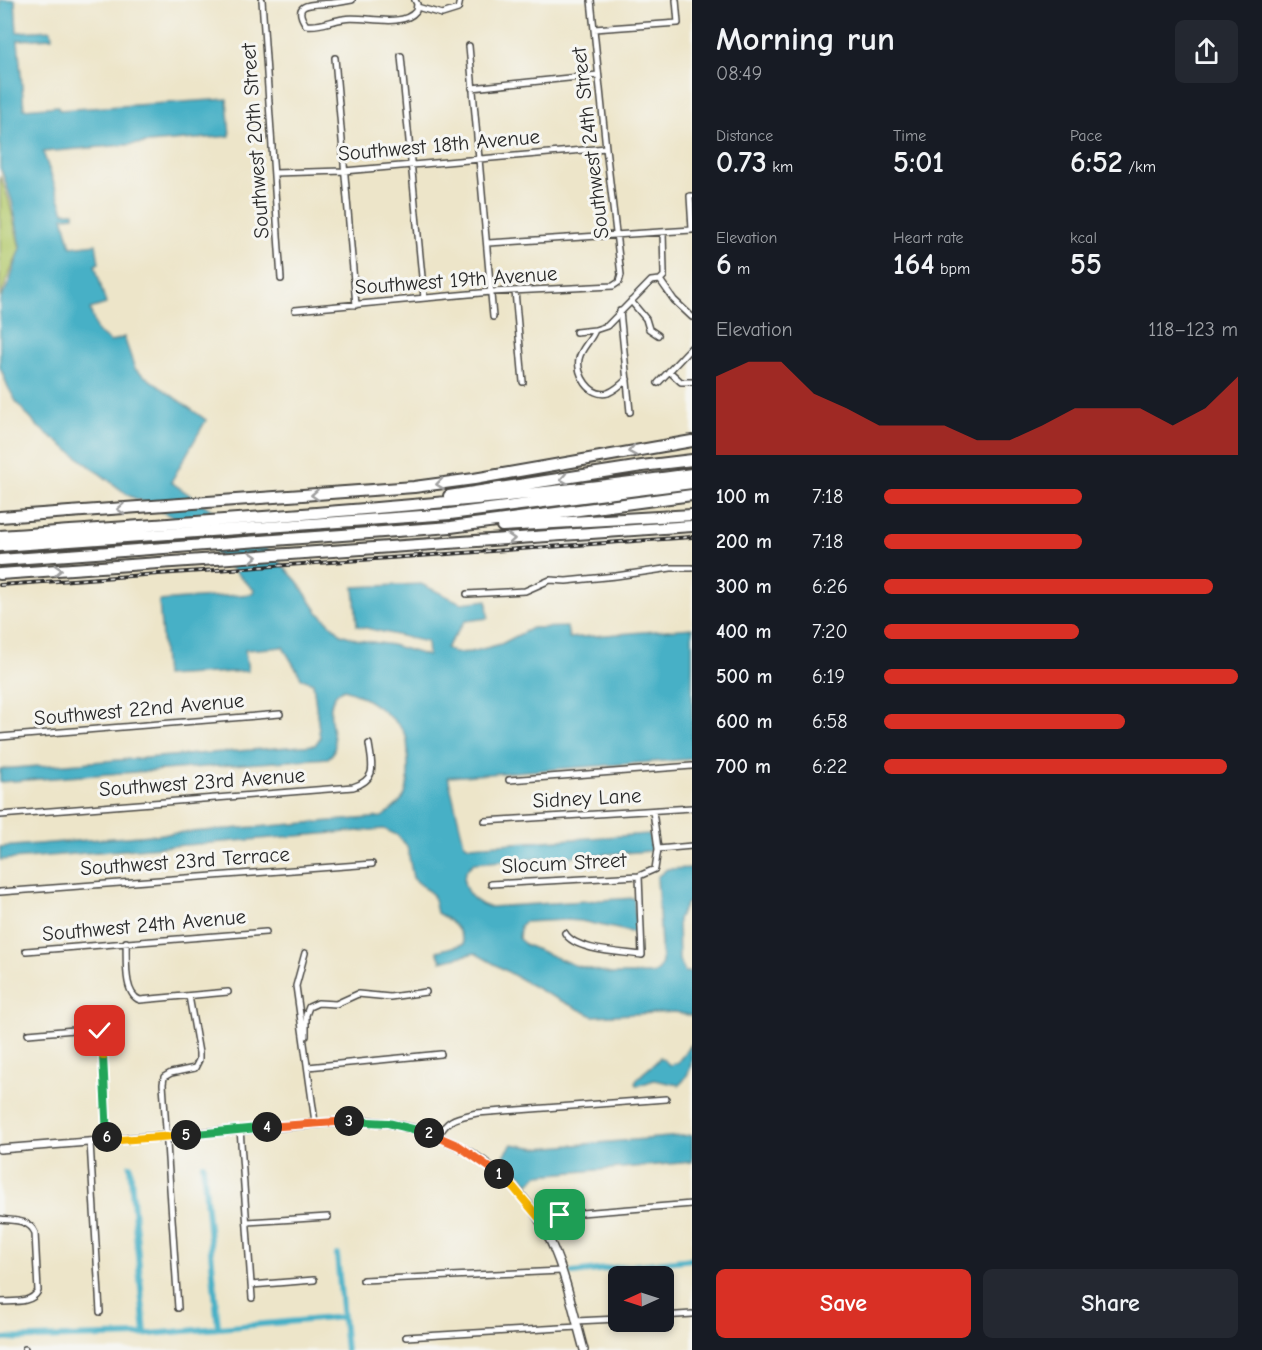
<!DOCTYPE html>
<meta charset="utf-8">
<style>
:root{--surface:#171b24;--page:#242831;--text:#f1f3f6;--muted:#9ea1a6;--accent:#d93025}
body{margin:0;font-family:"Comic Neue",sans-serif;background:var(--page);color:var(--text);height:100vh;display:flex;flex-direction:column;font-size:22px;white-space:nowrap}
*{box-sizing:border-box;margin:0}
p{font-size:20px;color:var(--muted)}
.icon{flex:none;width:33px;height:33px;fill:none;stroke:currentColor;stroke-width:2;stroke-linecap:round;stroke-linejoin:round}
.map{position:relative;flex:1;overflow:hidden}
.details{display:flex;flex-direction:column;background:var(--surface);width:570px}
.details>*{flex:none}
.needle{width:39px;rotate:267deg}
.fabs{position:absolute;left:608px;top:1266px;display:grid;gap:12px}
.fabs a{display:grid;place-items:center;width:66px;height:66px;border-radius:9px;background:var(--surface);box-shadow:0 3px 9px #0003;font-size:30px}
.pin{position:absolute;display:grid;place-items:center;width:51px;height:51px;color:#fff;margin:-26px;border-radius:12px;box-shadow:0 3px 9px #0006}
.km{position:absolute;width:30px;height:30px;margin:-15px;border-radius:50%;background:#222;color:#fff;font-size:16px;line-height:30px;text-align:center}
.round{display:grid;place-items:center;flex:none;width:63px;height:63px;border-radius:9px;background:var(--page)}
.head{display:flex;align-items:center;justify-content:space-between;height:102px;padding:0 24px}
h1{font-size:33px;font-weight:700;line-height:45px}
.stats{display:grid;grid-template-columns:repeat(3,1fr);gap:9px;height:102px;padding:6px 24px}
.stats div{display:grid;align-content:center}
.stats b{font-size:30px;font-weight:700}
.stats small{font-size:16px;font-weight:400}
.stats p{font-size:16px}
.chart{height:168px;padding:12px 24px}
.chart p{display:flex;justify-content:space-between}
.chart svg{width:100%;height:108px;margin-top:6px;fill:var(--accent);opacity:.7}
.action{display:flex;gap:12px;margin-top:auto;padding:12px 24px}
.action a{flex:1;height:69px;border-radius:9px;background:var(--accent);color:#fff;font-size:24px;font-weight:700;line-height:69px;text-align:center}
.action a+a{background:var(--page);color:var(--text)}
ul{padding:0 24px;list-style:none;font-size:20px}
li{display:grid;grid-template-columns:96px 72px 1fr;align-items:center;height:45px}
li i{height:15px;border-radius:8px;background:var(--accent)}
main{display:flex;flex:1;min-height:0}
.map>svg:first-child{display:block}
.green{fill:#b5cb70;stroke:#707b4e;stroke-width:1.5}
.water{fill:#47b0c6;stroke:#396e78;stroke-width:1.5}
.lines{fill:none;stroke-linecap:round;stroke-linejoin:round}
.canal{stroke:#47b0c6;stroke-width:6}
.minor-casing{stroke:#484743;stroke-width:8}
.tertiary-casing{stroke:#484743;stroke-width:10}
.motorway-casing{stroke:#484743;stroke-width:14}
.minor{stroke:#fff;stroke-width:5}
.tertiary{stroke:#fff;stroke-width:7}
.motorway{stroke:#fff;stroke-width:10}
.rail-casing{stroke:#2b2b2b;stroke-width:4}
.rail{stroke:#f6f6f2;stroke-width:1.5;stroke-dasharray:4.5;stroke-linecap:butt}
.oneway{stroke:#a0a0a0}
.split-1-casing{stroke:#fff;stroke-width:12}
.split-2-casing{stroke:#fff;stroke-width:12}
.split-3-casing{stroke:#fff;stroke-width:12}
.split-4-casing{stroke:#fff;stroke-width:12}
.split-5-casing{stroke:#fff;stroke-width:12}
.split-6-casing{stroke:#fff;stroke-width:12}
.split-7-casing{stroke:#fff;stroke-width:12}
.split-8-casing{stroke:#fff;stroke-width:12}
.split-1{stroke:#f5b400;stroke-width:8}
.split-2{stroke:#f0652b;stroke-width:8}
.split-3{stroke:#22a559;stroke-width:8}
.split-4{stroke:#f0652b;stroke-width:8}
.split-5{stroke:#22a559;stroke-width:8}
.split-6{stroke:#f5b400;stroke-width:8}
.split-7{stroke:#22a559;stroke-width:8}
.split-8{stroke:#f5b400;stroke-width:8}
.labels{text-anchor:middle;stroke-width:6;stroke-linejoin:round;paint-order:stroke}
.street-label{font-size:21px;fill:#2b2b2b;stroke:#f6f6f2}
</style>
<main>
<div class="map">
<svg width="692" height="1350" viewBox="0 0 692 1350">
<rect width="100%" height="100%" fill="#f6f6f2"/>
<filter id="ink" filterUnits="userSpaceOnUse"><feTurbulence type="fractalNoise" baseFrequency=".0167" numOctaves="2"/><feDisplacementMap in="SourceGraphic" scale="12" xChannelSelector="R" yChannelSelector="G"/><feConvolveMatrix kernelMatrix="1 2 1 2 8 2 1 2 1" color-interpolation-filters="sRGB"/></filter>
<filter id="wash" filterUnits="userSpaceOnUse"><feTurbulence type="fractalNoise" baseFrequency=".008" numOctaves="4" result="noise"/><feDisplacementMap in="SourceGraphic" scale="24" xChannelSelector="R" yChannelSelector="G"/><feGaussianBlur stdDeviation="1.35" result="paint"/><feColorMatrix in="noise" values="0 0 0 0 0 0 0 0 0 0 0 0 0 0 0 0 0 1.4 0 .05"/><feComposite in="paint" operator="in"/></filter>
<g filter="url(#wash)">
<rect width="100%" height="100%" fill="#ede5c9"/>
<path class="green" d="M 0,176 L 9,200 L 20,249 L 0,297 Z"/>
<path class="water" d="M 0,0 L 15,0 L 17,32 L 51,30 L 52,38 L 18,40 L 24,109 L 58,106 L 59,110 L 227,99 L 230,136 L 43,152 L 64,212 L 74,212 L 74,216 L 63,217 L 71,247 L 96,244 L 99,263 L 95,265 L 106,304 L 90,309 L 97,332 L 111,342 L 124,337 L 135,369 L 206,420 L 171,482 L 263,545 L 297,581 L 317,611 L 341,634 L 359,640 L 392,645 L 428,656 L 427,642 L 357,626 L 354,587 L 421,584 L 461,603 L 487,600 L 488,618 L 465,621 L 446,648 L 455,653 L 471,652 L 501,644 L 532,628 L 567,627 L 569,638 L 692,628 L 692,759 L 448,777 L 464,843 L 469,846 L 649,834 L 651,851 L 474,863 C 453,878 469,902 489,907 L 634,898 L 636,933 L 581,921 L 566,920 L 524,922 L 520,926 L 519,939 L 526,945 L 574,965 L 611,974 L 653,974 L 659,970 L 662,962 L 657,877 L 667,869 L 692,868 L 692,901 L 687,903 L 678,919 L 679,960 L 685,972 L 692,972 L 692,1016 L 675,1012 L 593,1016 L 545,993 L 475,953 L 441,961 L 437,951 L 464,944 C 460,928 452,921 437,913 L 433,895 L 413,878 L 407,846 L 397,835 L 384,829 L 0,860 L 0,847 L 382,817 C 407,799 409,794 408,763 C 408,756 408,747 407,740 C 403,721 362,694 344,689 C 322,698 333,726 335,746 L 333,753 L 328,758 L 0,782 L 0,769 L 315,745 L 320,738 L 313,683 L 302,679 L 283,647 L 245,650 L 248,671 L 165,676 L 159,601 L 252,594 L 254,590 L 181,521 L 128,495 L 37,426 L 17,403 L 8,387 L 0,367 L 0,300 L 9,283 L 21,248 L 12,201 L 0,167 Z
M 691,1045 C 692,1061 692,1074 679,1085 L 654,1080 L 637,1086 L 635,1083 C 641,1071 653,1068 660,1057 L 670,1065 L 677,1063 Z
M 692,1135 L 692,1162 L 538,1175 L 529,1183 L 503,1157 L 512,1144 L 538,1148 Z"/>
<g class="lines">
<path class="canal" d="M 203,1165 L 218,1327
M 130,1166 L 145,1334
M 337,1255 L 346,1350
M 572,1273 L 692,1259
M 0,1339 L 139,1335 L 343,1317"/>
</g>
</g>
<g filter="url(#ink)">
<g class="lines">
<g class="minor-casing">
<path id="minor" d="M 262,0 L 281,279
M 352,0 C 345,1 339,3 332,3 C 317,5 289,0 306,25 C 320,27 330,21 343,19 C 363,15 402,29 416,11 L 417,4 L 415,0
M 417,7 L 442,14 L 458,9 L 460,0
M 594,29 L 678,23 L 676,0
M 469,46 L 493,317
M 401,56 L 424,298
M 335,58 L 356,305
M 472,88 L 598,75
M 274,173 L 344,171 L 606,148
M 692,196 L 690,196 L 692,229
M 663,232 L 664,272 L 664,276 L 660,280 L 674,300 L 692,317
M 488,243 L 692,230
M 515,291 L 523,382
M 631,301 L 646,319 L 649,329 L 658,335
M 295,310 L 491,292 L 613,286 L 619,282 L 621,275 L 606,148 L 591,0
M 620,311 L 630,412
M 576,332 L 595,330
M 669,371 L 681,382 L 692,382
M 627,379 C 622,384 615,390 608,393 C 590,398 576,374 579,359 C 581,348 591,341 595,330 L 607,326 L 651,281 L 660,280
M 658,383 L 692,347
M 467,594 L 525,591 L 550,580 L 566,581 L 616,576 L 671,568 L 692,568
M 0,737 L 280,714
M 509,780 L 692,766
M 0,815 L 353,787 C 378,779 372,765 369,744
M 485,821 L 692,808
M 658,849 L 692,846
M 491,884 L 639,876
M 0,892 L 372,864
M 565,933 C 575,951 622,952 642,955 L 639,876 L 655,869 L 658,849 L 653,811
M 126,942 C 127,959 123,994 140,1000 L 228,992
M 26,951 L 266,932
M 305,953 L 296,986 L 315,1122
M 28,1034 L 97,1028 L 102,1035 L 107,1141
M 306,1036 L 306,1015 L 309,1007 L 318,1003 L 336,1004 L 358,994 L 390,997 L 426,992
M 308,1067 L 441,1054
M 240,1129 L 252,1298
M 438,1136 C 449,1117 457,1118 477,1113 L 666,1099
M 90,1142 L 100,1312
M 539,1218 L 544,1216 L 692,1204
M 0,1219 C 14,1221 29,1219 35,1233 L 38,1291 C 31,1304 13,1301 0,1302
M 247,1222 L 328,1217
M 363,1280 L 561,1271
M 251,1285 L 314,1280
M 178,1308 L 163,1084 L 164,1077 L 171,1073 L 195,1068 L 199,1060 L 199,1053 L 189,996
M 663,1316 L 692,1314
M 576,1321 L 618,1319
M 406,1337 L 578,1327
M 25,1349 L 25,1350"/>
</g>
<g class="tertiary-casing">
<path id="tertiary" d="M 0,1149 L 351,1121 C 435,1119 519,1167 552,1245 C 567,1278 574,1315 584,1350"/>
</g>
<g class="motorway-casing">
<path id="motorway" d="M 449,496 L 642,466 L 692,460
M 0,517 L 414,487 L 474,479 L 692,441
M 502,526 L 692,515
M 0,536 C 231,519 462,506 692,474
M 0,546 L 450,514 L 692,483
M 0,560 L 451,527 L 692,495
M 0,574 L 692,526"/>
</g>
<use href="#minor" class="minor"/>
<use href="#tertiary" class="tertiary"/>
<use href="#motorway" class="motorway"/>
<g class="rail-casing">
<path id="rail" d="M 0,585 L 692,537"/>
</g>
<use href="#rail" class="rail"/>
</g>
<defs><path id="oneway-chevron" d="M-2-3.5L2.5 0L-2 3.5" fill="none" stroke-width="1.6" stroke-linecap="round" stroke-linejoin="round" transform="scale(1.5)"/></defs>
<g class="oneway">
<use href="#oneway-chevron" transform="translate(632 451) rotate(170)"/>
<use href="#oneway-chevron" transform="translate(564 479) rotate(170)"/>
<use href="#oneway-chevron" transform="translate(440 484) rotate(173)"/>
<use href="#oneway-chevron" transform="translate(315 495) rotate(176)"/>
<use href="#oneway-chevron" transform="translate(121 509) rotate(176)"/>
<use href="#oneway-chevron" transform="translate(511 539) rotate(-4)"/>
<use href="#oneway-chevron" transform="translate(253 557) rotate(-4)"/>
<use href="#oneway-chevron" transform="translate(58 570) rotate(-4)"/>
</g>
</g>
<g class="lines" filter="url(#ink)">
<g class="split-1-casing">
<path id="split-1" d="M 499,1174 L 514,1188 L 539,1218 L 544,1216 L 560,1215"/>
</g>
<g class="split-2-casing">
<path id="split-2" d="M 429,1133 L 459,1146 L 499,1174"/>
</g>
<g class="split-3-casing">
<path id="split-3" d="M 349,1121 L 388,1123 L 429,1133"/>
</g>
<g class="split-4-casing">
<path id="split-4" d="M 267,1127 L 349,1121"/>
</g>
<g class="split-5-casing">
<path id="split-5" d="M 186,1135 L 267,1127"/>
</g>
<g class="split-6-casing">
<path id="split-6" d="M 107,1137 L 107,1141 L 186,1135"/>
</g>
<g class="split-7-casing">
<path id="split-7" d="M 103,1056 L 107,1137"/>
</g>
<g class="split-8-casing">
<path id="split-8" d="M 100,1031 L 103,1056"/>
</g>
<use href="#split-1" class="split-1"/>
<use href="#split-2" class="split-2"/>
<use href="#split-3" class="split-3"/>
<use href="#split-4" class="split-4"/>
<use href="#split-5" class="split-5"/>
<use href="#split-6" class="split-6"/>
<use href="#split-7" class="split-7"/>
<use href="#split-8" class="split-8"/>
</g>
<g class="labels">
<g class="street-label">
<text transform="translate(255 141) rotate(-94)" y="7">Southwest 20th Street</text>
<text transform="translate(590 143) rotate(-97)" y="7">Southwest 24th Street</text>
<text transform="translate(439 145) rotate(-5)" y="7">Southwest 18th Avenue</text>
<text transform="translate(456 280) rotate(-4)" y="7">Southwest 19th Avenue</text>
<text transform="translate(139 709) rotate(-5)" y="7">Southwest 22nd Avenue</text>
<text transform="translate(202 782) rotate(-4)" y="7">Southwest 23rd Avenue</text>
<text transform="translate(587 798) rotate(-3)" y="7">Sidney Lane</text>
<text transform="translate(185 861) rotate(-4)" y="7">Southwest 23rd Terrace</text>
<text transform="translate(564 863) rotate(-3)" y="7">Slocum Street</text>
<text transform="translate(144 925) rotate(-5)" y="7">Southwest 24th Avenue</text>
</g>
</g>
</svg>
<div class="fabs">
<a><svg class="needle" viewBox="-14 -14 28 28"><path d="M0-13l5 13h-10z" fill="#e53935"/><path d="M0 13l5-13h-10z" fill="#9ea1a6"/></svg></a>
</div>
<div class="pin" style="left:560px;top:1215px;background:#1e9e55"><svg class="icon" aria-label="arrive" viewBox="0 0 24 24"><path d="M6 21V4h12l-3 4 3 4H6"/></svg></div>
<div class="pin" style="left:100px;top:1031px;background:#d93025"><svg class="icon" aria-label="check" viewBox="0 0 24 24"><path d="M5 12l5 5 9-10"/></svg></div>
<b class="km" style="left:499px;top:1174px">1</b>
<b class="km" style="left:429px;top:1133px">2</b>
<b class="km" style="left:349px;top:1121px">3</b>
<b class="km" style="left:267px;top:1127px">4</b>
<b class="km" style="left:186px;top:1135px">5</b>
<b class="km" style="left:107px;top:1137px">6</b>
</div>
<section class="details">
<div class="head"><div><h1>Morning run</h1><p>08:49</p></div><a class="round"><svg class="icon" aria-label="share" viewBox="0 0 24 24"><path d="M12 15V3M7 8l5-5 5 5M5 13v7h14v-7"/></svg></a></div>
<div class="stats">
<div><p>Distance</p><b>0.73<small> km</small></b></div>
<div><p>Time</p><b>5:01</b></div>
<div><p>Pace</p><b>6:52<small> /km</small></b></div>
</div>
<div class="stats">
<div><p>Elevation</p><b>6<small> m</small></b></div>
<div><p>Heart rate</p><b>164<small> bpm</small></b></div>
<div><p>kcal</p><b>55</b></div>
</div>
<div class="chart"><p><span>Elevation</span>118–123 m</p>
<svg viewBox="0 0 160 44" preserveAspectRatio="none"><path d="M0 44V12L10 6L20 6L30 19L40 25L50 32L60 32L70 32L80 38L90 38L100 32L110 25L120 25L130 25L140 32L150 25L160 12V44z"/></svg>
</div>
<ul>
<li><b>100 m</b>7:18<i style="width:56%"></i></li>
<li><b>200 m</b>7:18<i style="width:56%"></i></li>
<li><b>300 m</b>6:26<i style="width:93%"></i></li>
<li><b>400 m</b>7:20<i style="width:55%"></i></li>
<li><b>500 m</b>6:19<i style="width:100%"></i></li>
<li><b>600 m</b>6:58<i style="width:68%"></i></li>
<li><b>700 m</b>6:22<i style="width:97%"></i></li>
</ul>
<div class="action"><a>Save</a><a>Share</a></div>
</section>
</main>
